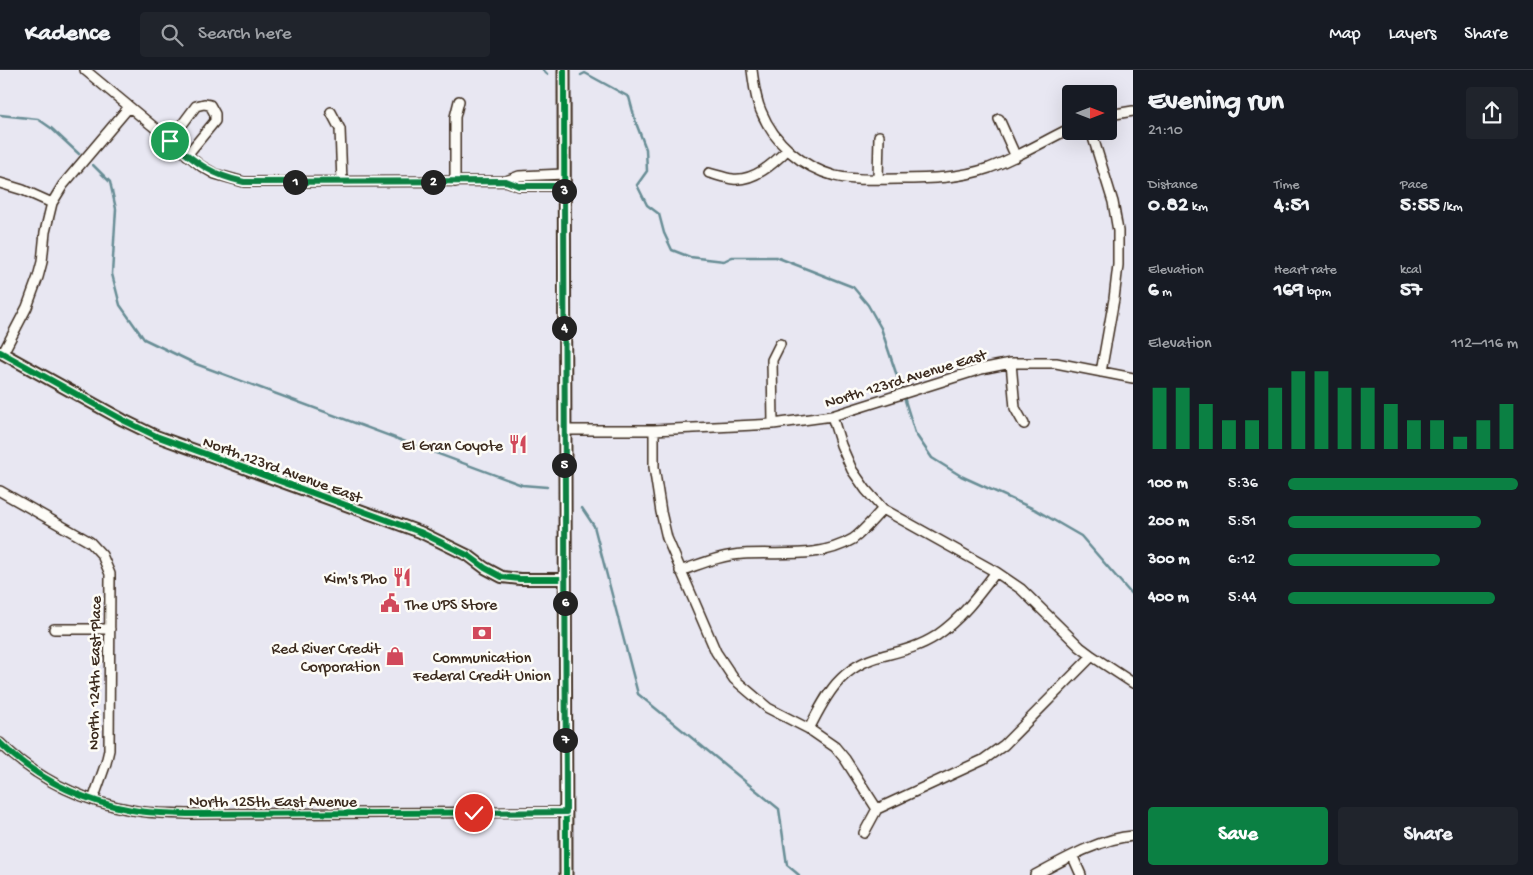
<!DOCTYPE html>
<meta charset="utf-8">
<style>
:root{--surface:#171b24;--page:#20242c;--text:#f1f3f6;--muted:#9ea1a6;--line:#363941;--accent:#0b8043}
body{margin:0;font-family:"Gochi Hand",sans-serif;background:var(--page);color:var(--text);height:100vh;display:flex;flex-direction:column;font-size:19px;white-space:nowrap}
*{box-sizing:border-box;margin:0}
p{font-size:16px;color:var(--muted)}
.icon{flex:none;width:28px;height:28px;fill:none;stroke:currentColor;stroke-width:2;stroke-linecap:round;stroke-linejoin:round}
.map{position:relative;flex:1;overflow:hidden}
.details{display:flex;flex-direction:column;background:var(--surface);width:400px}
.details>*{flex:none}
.needle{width:32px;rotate:90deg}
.tools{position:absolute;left:1062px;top:15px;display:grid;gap:10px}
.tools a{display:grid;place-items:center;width:55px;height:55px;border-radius:5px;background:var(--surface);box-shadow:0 5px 20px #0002;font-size:25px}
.pin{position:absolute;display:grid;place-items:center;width:42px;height:42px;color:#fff;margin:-21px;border:2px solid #fff;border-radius:50%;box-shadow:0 1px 5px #0007}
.km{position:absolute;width:25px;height:25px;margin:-12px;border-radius:50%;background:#222;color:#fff;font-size:14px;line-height:25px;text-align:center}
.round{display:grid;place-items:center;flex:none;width:52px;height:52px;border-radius:5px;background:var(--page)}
.summary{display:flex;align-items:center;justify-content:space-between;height:85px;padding:0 15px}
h1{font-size:28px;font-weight:700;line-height:38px}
.metrics{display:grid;grid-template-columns:repeat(3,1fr);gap:8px;height:85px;padding:5px 15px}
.metrics div{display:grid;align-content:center}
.metrics b{font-size:21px;font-weight:700}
.metrics small{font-size:14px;font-weight:400}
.metrics p{font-size:14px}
.chart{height:140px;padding:10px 15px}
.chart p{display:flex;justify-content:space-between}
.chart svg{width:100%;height:90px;margin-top:5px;stroke:var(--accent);stroke-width:6}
.action{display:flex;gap:10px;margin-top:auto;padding:10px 15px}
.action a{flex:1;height:58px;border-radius:5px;background:var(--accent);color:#fff;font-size:20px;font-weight:700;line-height:58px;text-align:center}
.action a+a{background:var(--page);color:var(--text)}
ul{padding:0 15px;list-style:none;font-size:16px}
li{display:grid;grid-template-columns:80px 60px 1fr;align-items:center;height:38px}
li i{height:12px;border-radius:6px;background:var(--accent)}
header{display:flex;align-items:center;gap:30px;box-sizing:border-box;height:70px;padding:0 25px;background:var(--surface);border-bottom:1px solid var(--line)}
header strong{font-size:24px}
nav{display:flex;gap:28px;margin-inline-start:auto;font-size:18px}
.search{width:350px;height:45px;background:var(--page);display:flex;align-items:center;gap:12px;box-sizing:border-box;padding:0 18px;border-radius:5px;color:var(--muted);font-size:19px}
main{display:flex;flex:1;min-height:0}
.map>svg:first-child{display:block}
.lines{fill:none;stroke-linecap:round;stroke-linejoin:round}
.stream{stroke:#678d95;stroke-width:2.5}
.minor-casing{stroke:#3b2a1e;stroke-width:12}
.tertiary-casing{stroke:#3b2a1e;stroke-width:14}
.secondary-casing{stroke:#3b2a1e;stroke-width:15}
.minor{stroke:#fdfcf7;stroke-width:9}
.tertiary{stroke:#fdfcf7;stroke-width:10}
.secondary{stroke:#fdfcf7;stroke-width:11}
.cycleway-casing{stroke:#fdfcf7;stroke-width:9}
.cycleway{stroke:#00873e;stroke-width:6}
.route-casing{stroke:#fff;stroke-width:10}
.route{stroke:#0b8043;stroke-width:6}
.labels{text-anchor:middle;stroke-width:5;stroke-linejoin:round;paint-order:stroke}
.street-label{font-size:16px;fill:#3b2a1e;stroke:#fdfcf7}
.poi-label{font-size:16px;fill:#3b2a1e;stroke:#fdfcf7;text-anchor:end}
</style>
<header>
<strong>Kadence</strong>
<div class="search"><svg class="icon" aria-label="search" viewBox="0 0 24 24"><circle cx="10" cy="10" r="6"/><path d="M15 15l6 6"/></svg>Search here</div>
<nav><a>Map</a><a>Layers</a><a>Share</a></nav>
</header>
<main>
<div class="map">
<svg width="1133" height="805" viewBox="0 0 1133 805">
<rect width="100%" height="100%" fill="#e8e7f2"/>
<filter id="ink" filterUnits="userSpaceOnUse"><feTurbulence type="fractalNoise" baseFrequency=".02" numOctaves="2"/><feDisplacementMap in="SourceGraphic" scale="10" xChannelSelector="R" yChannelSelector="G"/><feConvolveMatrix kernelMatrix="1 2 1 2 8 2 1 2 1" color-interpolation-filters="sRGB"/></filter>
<g filter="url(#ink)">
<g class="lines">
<path class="stream" d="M 543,0 L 547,4
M 581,5 L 585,3 L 629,27 L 636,53 L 646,79 L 647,101 L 637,115 L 647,135 L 659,144 L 664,163 L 672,180 L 690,187 L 724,191 L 732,187 L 776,187 L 853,217 L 868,235 L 881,258 L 902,321
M 0,45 L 38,49 L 51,58 L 79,84
M 93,95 L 110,112 L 116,139 L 112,204 L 120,235 L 144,269 L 196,294 L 522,415 L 547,417
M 904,327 L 915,363 L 932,388 L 961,406 L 1036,440 L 1081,466 L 1133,526
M 582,438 L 594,456 L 638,624 L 779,739 L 787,795 L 799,805"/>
<g class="minor-casing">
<path id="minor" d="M 85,0 L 201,96 L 215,104 L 244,112 L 506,111 L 519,116 L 564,116
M 752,0 C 754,14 755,28 761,41 C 774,73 802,97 835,106 C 856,111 878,109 899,109 C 930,109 960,108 989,98 C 1018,87 1044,71 1071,58
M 331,42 L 340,59 L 342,112
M 1109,45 L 1133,41
M 999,49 L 1016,87
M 1091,61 L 1113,132 L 1118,161 L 1118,195 L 1114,229 L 1101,302
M 170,71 L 196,36 L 204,34 L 210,35 L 215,44 L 215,51 L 187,85
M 709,103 C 717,105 725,108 733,109 C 754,111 773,94 787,80
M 878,109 L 879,66
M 506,111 L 519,106 L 564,104
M 455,112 L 455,47 L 459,31
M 0,113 L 23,120 L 52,133
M 3,283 L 27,237 L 38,207 L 42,192 L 45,162 L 52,133 L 63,115 L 129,37
M 1011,293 L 1015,338 L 1024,354
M 832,346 L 841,375 L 852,400 L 866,420 L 883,439 L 996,502 L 1021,519 L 1080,577 L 1092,586 L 1133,613
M 773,354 L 772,290 L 780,274
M 564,360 L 654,360 L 773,354 L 832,346 L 981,299 L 1011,293 L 1056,293 L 1133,308
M 654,360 L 654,397 L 661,442 L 667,468 L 716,582 L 734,609 L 768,638 L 809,659 L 835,677 L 845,689 L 877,739
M 0,421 L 90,472 L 102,485 L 110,504 L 109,680 L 106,693 L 93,730
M 680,501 C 701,494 721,485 743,484 C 781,482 819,489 853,469 C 864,461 873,449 883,439
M 54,559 L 110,559
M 809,659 C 826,625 841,596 882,586 C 901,581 919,577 936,566 C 961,549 978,526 996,502
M 0,673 C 36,708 82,731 132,740 C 151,744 171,743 190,744 L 565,742
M 864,763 L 877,739 L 983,690 L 1004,675 L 1092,586
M 1073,787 L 1081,805
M 1035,805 C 1063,790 1101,768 1133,766"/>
</g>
<g class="tertiary-casing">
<path id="tertiary" d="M 0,282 L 123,350 L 156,366 L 420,462 L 469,486 L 485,498 L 502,507 L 520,509 L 565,509"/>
</g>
<g class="secondary-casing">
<path id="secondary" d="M 564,0 L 566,805"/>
</g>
<use href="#minor" class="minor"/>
<use href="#tertiary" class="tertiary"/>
<use href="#secondary" class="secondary"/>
<g class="cycleway-casing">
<path id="cycleway" d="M 564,0 L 566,805
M 0,282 L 123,350 L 156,366 L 420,462 L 469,486 L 485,498 L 502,507 L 520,509 L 565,509
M 0,673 C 36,708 82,731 132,740 C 151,744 171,743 190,744 L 565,742"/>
</g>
<use href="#cycleway" class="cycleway"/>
</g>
</g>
<g class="lines" filter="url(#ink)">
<g class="route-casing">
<path id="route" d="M 170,71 C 196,92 210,105 244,112 L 506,111 L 519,116 L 564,116 L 566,742 L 474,743"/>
</g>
<use href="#route" class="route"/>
</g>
<defs>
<g id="restaurant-bare" transform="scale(1.5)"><path d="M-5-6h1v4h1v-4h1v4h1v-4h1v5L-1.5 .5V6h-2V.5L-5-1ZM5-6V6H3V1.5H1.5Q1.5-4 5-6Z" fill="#d1495b" stroke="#fdfcf7" stroke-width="2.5" paint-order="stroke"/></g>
<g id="civic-bare" transform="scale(1.5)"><path d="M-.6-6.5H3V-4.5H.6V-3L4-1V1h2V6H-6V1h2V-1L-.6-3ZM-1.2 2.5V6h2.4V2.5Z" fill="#d1495b" stroke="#fdfcf7" stroke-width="2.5" paint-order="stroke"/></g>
<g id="bank-bare" transform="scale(1.5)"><path d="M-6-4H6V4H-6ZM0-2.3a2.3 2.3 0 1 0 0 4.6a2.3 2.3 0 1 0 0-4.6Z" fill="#d1495b" stroke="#fdfcf7" stroke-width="2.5" paint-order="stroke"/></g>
<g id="shop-bare" transform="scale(1.5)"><path d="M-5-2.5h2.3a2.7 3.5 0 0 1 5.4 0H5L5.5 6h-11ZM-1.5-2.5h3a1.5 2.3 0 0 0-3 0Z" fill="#d1495b" stroke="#fdfcf7" stroke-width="2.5" paint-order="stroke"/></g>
</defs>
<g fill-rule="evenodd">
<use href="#restaurant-bare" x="518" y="374"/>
<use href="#restaurant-bare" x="402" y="507"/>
<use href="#civic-bare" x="390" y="533"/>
<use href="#bank-bare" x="482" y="563"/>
<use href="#shop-bare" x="395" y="586"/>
</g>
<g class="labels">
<g class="street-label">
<text transform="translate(905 307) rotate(-17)" y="6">North 123rd Avenue East</text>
<text transform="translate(283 398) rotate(20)" y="6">North 123rd Avenue East</text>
<text transform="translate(93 603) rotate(-89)" y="6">North 124th East Place</text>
<text x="273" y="736">North 125th East Avenue</text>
</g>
<g class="poi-label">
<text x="503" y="380">El Gran Coyote</text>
<text x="387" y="513">Kim's Pho</text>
<text x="405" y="539" text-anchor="start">The UPS Store</text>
<text x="380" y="583">Red River Credit<tspan x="380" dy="18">Corporation</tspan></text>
<text x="482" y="592" text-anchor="middle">Communication<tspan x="482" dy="18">Federal Credit Union</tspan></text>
</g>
</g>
</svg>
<div class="tools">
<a><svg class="needle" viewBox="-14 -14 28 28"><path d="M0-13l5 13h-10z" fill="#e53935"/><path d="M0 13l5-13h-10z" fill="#9ea1a6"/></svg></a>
</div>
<div class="pin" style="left:170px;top:71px;background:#1e9e55"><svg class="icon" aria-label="arrive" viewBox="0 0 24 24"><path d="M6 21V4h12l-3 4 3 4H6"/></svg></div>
<div class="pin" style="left:474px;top:743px;background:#d93025"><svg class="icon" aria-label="check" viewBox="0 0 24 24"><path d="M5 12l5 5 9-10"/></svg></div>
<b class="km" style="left:295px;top:112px">1</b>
<b class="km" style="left:433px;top:112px">2</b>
<b class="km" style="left:564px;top:121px">3</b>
<b class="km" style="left:564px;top:258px">4</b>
<b class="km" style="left:564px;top:395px">5</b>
<b class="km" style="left:565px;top:533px">6</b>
<b class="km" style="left:565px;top:670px">7</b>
</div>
<section class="details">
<div class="summary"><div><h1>Evening run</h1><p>21:10</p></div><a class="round"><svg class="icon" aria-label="share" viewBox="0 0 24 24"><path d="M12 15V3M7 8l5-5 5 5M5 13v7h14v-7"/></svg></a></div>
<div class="metrics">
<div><p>Distance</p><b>0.82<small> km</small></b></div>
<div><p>Time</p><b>4:51</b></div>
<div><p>Pace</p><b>5:55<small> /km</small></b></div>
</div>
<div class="metrics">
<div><p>Elevation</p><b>6<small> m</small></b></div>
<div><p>Heart rate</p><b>169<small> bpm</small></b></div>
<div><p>kcal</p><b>57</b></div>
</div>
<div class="chart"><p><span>Elevation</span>112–116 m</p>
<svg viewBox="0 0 160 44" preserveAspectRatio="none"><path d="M5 44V14M15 44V14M25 44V22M35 44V30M45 44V30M55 44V14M65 44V6M75 44V6M85 44V14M95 44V14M105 44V22M115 44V30M125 44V30M135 44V38M145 44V30M155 44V22"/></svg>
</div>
<ul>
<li><b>100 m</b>5:36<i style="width:100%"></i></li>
<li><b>200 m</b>5:51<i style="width:84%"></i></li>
<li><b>300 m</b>6:12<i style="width:66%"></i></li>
<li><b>400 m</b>5:44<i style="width:90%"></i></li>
</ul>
<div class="action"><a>Save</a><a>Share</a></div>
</section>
</main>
